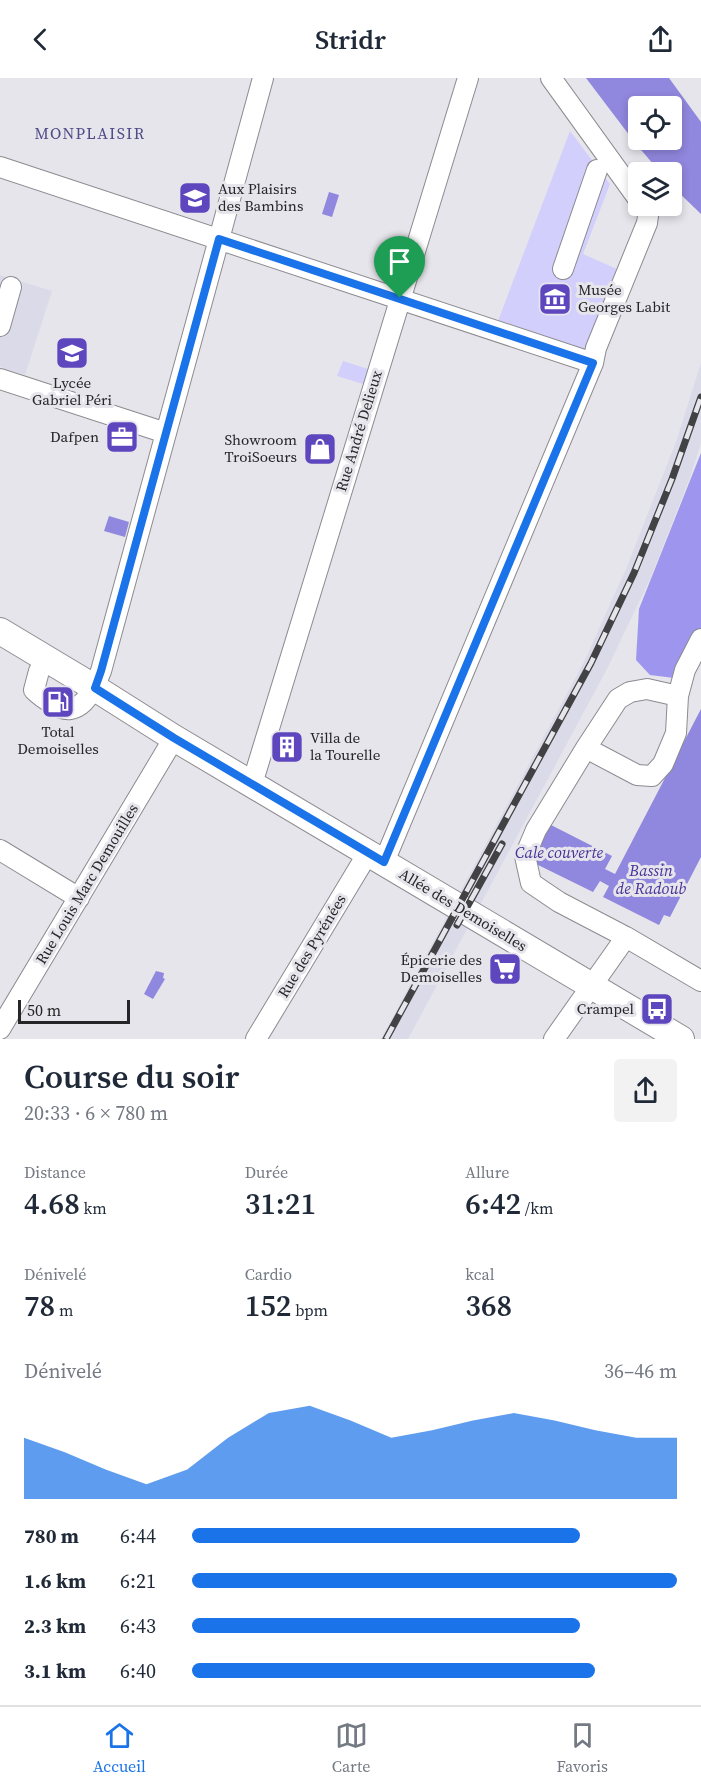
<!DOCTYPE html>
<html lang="fr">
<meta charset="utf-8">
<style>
:root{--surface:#fff;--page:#f2f2f3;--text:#1f2937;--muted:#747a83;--line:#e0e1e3;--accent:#1a73e8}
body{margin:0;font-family:"Source Serif 4",serif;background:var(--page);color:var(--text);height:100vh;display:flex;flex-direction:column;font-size:22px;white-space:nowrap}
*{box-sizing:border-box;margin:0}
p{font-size:20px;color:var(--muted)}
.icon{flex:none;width:33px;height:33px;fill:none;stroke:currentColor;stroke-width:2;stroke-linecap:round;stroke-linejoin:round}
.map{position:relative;height:961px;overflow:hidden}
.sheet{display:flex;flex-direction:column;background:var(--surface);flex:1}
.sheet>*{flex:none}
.buttons{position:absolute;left:628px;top:18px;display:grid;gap:12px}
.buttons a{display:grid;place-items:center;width:54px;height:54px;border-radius:6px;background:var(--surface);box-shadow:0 3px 9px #0003;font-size:30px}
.scale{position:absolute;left:18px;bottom:15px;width:112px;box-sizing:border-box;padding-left:6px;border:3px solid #262628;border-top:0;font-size:16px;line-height:21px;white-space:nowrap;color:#262628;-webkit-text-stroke:4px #e5e5eb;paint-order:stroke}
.pin{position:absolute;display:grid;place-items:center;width:51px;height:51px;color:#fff;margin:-62px -26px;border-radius:50% 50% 50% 0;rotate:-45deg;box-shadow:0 0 6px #0007}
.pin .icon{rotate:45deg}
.round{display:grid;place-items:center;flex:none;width:63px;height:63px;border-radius:6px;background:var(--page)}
.headline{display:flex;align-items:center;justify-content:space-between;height:102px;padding:0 24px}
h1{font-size:33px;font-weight:600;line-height:45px}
.metrics{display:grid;grid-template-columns:repeat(3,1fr);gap:9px;height:102px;padding:6px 24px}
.metrics div{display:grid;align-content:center}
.metrics b{font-size:30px;font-weight:600}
.metrics small{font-size:16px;font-weight:400}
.metrics p{font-size:16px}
.chart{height:168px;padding:12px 24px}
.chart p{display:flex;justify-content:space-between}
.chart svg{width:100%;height:108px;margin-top:6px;fill:var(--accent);opacity:.7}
ul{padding:0 24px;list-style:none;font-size:20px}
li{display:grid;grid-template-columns:96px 72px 1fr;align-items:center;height:45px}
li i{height:15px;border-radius:8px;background:var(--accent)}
header{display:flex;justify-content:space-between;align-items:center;height:78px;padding:0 24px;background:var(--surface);font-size:27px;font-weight:600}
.tab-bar{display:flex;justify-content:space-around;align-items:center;height:84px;border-top:2px solid var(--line);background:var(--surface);font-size:16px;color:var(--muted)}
.tab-bar a{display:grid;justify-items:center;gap:3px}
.tab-bar .on{color:var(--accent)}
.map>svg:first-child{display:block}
.built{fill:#dbdae8}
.green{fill:#d2cffc}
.forest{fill:#9e95ee}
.water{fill:#9087de;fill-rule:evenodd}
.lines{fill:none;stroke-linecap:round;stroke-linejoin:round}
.minor-casing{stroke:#8b8b90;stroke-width:22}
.major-casing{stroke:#8b8b90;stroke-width:28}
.minor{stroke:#fff;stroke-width:20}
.major{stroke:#fff;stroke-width:26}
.rail-casing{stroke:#424244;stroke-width:7}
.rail{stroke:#e5e5eb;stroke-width:4.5;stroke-dasharray:14;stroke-linecap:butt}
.route-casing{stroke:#fff;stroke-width:12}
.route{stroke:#1a73e8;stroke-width:8}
.labels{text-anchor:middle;stroke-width:6;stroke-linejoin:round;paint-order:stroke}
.poi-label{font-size:15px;fill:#262628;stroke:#e5e5eb;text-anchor:end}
.street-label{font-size:15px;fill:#262628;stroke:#e5e5eb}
.neighbourhood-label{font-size:16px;letter-spacing:1.5px;fill:#514a88;stroke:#e5e5eb}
.water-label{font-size:16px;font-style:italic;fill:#483298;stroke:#e5e5eb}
</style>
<header><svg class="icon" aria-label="back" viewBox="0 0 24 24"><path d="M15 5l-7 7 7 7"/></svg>Stridr<svg class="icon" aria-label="share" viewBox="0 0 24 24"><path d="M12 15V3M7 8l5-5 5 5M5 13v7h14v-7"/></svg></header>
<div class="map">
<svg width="701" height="961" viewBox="0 0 701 961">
<rect width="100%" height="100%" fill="#e5e5eb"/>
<path class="built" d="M 0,197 L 52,213 L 25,297 L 0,289 Z
M 701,285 L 701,365 L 689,402 L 650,501 L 607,591 L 408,961 L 381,961 L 584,584 L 626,491 L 676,364 Z"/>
<path class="green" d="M 570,53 L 610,106 L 583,176 L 619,192 L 585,273 L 498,243 Z
M 343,283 L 368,291 L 363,306 L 337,298 Z"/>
<path class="forest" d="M 701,375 L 701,552 L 674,600 L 650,597 L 636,582 L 639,531 Z"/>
<path class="water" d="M 586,0 L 669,0 L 701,44 L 701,136 L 672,108 L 672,94 L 660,94 L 636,66 ZM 639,28 L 672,28 L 672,62 L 639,62 Z
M 329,114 L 339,117 L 332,139 L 322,136 Z
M 109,438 L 129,444 L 125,459 L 104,453 Z
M 701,631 L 701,779 L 670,839 L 664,837 L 659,847 L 603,819 L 609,808 L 600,803 L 593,814 L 530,783 L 549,746 L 612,778 L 605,791 L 615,796 Z
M 156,893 L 164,895 L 163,900 L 165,901 L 153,921 L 144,916 Z"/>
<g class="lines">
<g class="minor-casing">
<path id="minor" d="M 551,0 L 639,122
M 0,89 L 593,285
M 563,191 L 597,92
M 0,248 L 11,209
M 0,301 L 166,355
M 48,582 L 39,593 L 34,612 C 40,618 46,622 53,626 C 79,643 93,614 101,593 L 263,0
M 586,670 L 618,621 L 630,614 L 647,611 L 678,618
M 252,706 L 468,0
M 0,772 L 79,820
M 384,784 L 593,285 L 596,270 L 647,145 L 648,138
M 626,859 L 559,824 L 531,805 L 525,778 L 536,752 L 586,670 L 637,697 L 652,698 L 663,686 L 676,655 L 678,618 L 685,592 L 701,561
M 0,951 L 174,660
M 256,961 L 368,775
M 554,961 L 626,859 L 701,903"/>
</g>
<g class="major-casing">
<path id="major" d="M 0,553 L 95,610 L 174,660 L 681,961"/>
</g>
<use href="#minor" class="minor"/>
<use href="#major" class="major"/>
<g class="rail-casing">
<path id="rail" d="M 457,847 L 502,766
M 386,961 L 591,585 L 634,495 L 672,401 L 701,319"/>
</g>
<use href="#rail" class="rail"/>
</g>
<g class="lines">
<g class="route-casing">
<path id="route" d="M 219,161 L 593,285 L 384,784 L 174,660 L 95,610 L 101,593 Z"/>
</g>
<use href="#route" class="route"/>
</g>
<defs>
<g id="school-square" transform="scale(1.725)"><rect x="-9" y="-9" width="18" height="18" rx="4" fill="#5e46be" stroke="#e5e5eb"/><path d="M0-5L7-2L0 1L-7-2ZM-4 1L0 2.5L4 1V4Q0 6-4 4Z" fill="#fff"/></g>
<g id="museum-square" transform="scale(1.725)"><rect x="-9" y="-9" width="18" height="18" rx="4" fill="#5e46be" stroke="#e5e5eb"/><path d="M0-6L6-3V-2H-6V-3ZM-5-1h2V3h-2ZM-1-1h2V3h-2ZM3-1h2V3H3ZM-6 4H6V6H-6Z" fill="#fff"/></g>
<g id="office-square" transform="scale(1.725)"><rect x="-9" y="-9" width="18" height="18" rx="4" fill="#5e46be" stroke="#e5e5eb"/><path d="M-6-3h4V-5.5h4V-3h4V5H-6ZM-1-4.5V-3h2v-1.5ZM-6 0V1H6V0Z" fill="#fff"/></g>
<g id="shop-square" transform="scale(1.725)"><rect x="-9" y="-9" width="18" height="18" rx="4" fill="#5e46be" stroke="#e5e5eb"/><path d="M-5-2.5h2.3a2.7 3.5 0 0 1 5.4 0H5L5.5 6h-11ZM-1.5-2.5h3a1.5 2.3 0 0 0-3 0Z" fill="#fff"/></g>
<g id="fuel-square" transform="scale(1.725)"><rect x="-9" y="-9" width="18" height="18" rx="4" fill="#5e46be" stroke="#e5e5eb"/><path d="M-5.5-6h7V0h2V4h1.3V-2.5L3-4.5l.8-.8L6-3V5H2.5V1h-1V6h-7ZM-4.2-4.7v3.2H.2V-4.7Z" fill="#fff"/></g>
<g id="building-square" transform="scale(1.725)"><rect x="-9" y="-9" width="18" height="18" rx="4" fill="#5e46be" stroke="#e5e5eb"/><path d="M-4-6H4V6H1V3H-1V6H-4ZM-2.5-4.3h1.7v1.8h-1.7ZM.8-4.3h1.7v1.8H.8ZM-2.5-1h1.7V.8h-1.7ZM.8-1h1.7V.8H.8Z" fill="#fff"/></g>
<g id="supermarket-square" transform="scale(1.725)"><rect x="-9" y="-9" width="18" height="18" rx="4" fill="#5e46be" stroke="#e5e5eb"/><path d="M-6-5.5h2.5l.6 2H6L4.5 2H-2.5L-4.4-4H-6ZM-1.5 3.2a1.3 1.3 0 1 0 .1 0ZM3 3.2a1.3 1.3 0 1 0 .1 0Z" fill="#fff"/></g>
<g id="bus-square" transform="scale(1.725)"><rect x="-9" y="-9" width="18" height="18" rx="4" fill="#5e46be" stroke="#e5e5eb"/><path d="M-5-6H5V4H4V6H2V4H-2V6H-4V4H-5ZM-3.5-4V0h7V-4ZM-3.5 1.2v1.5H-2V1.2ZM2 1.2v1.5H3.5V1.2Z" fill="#fff"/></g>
</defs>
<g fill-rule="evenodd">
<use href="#school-square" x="195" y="120"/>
<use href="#museum-square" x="555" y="221"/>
<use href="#school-square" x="72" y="275"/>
<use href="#office-square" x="122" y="359"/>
<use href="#shop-square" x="320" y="371"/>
<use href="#fuel-square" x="58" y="624"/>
<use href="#building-square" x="287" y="669"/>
<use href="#supermarket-square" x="505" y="891"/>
<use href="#bus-square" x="657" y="931"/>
</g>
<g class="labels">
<g class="poi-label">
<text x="218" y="116" text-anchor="start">Aux Plaisirs<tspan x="218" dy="17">des Bambins</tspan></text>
<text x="578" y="217" text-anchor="start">Musée<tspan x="578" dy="17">Georges Labit</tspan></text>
<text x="72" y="310" text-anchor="middle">Lycée<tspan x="72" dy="17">Gabriel Péri</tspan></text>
<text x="99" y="364">Dafpen</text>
<text x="297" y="367">Showroom<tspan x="297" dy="17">TroiSoeurs</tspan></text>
<text x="58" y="659" text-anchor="middle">Total<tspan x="58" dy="17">Demoiselles</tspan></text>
<text x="310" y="665" text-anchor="start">Villa de<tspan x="310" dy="17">la Tourelle</tspan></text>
<text x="482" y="887">Épicerie des<tspan x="482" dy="17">Demoiselles</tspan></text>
<text x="634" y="936">Crampel</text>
</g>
<g class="street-label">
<text transform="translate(359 353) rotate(-73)" y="5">Rue André Delieux</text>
<text transform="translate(87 806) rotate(-59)" y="5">Rue Louis Marc Demouilles</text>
<text transform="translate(463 832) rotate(31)" y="5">Allée des Demoiselles</text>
<text transform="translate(312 868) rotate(-59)" y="5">Rue des Pyrénées</text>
</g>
<g class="neighbourhood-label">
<text x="90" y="61">MONPLAISIR</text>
</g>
<g class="water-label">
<text x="559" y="780">Cale couverte</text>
<text x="651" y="798">Bassin<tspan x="651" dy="18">de Radoub</tspan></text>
</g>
</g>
</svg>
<div class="buttons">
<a><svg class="icon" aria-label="locate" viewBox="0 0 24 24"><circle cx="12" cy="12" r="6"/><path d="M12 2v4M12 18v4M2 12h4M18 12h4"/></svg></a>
<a><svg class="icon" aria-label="layers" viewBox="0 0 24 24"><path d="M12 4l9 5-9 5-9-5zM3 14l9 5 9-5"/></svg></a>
</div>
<div class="scale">50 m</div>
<div class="pin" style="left:400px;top:220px;background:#1e9e55"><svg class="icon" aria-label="arrive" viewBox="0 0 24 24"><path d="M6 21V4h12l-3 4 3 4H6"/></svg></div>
</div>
<section class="sheet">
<div class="headline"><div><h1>Course du soir</h1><p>20:33 · 6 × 780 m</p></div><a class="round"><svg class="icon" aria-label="share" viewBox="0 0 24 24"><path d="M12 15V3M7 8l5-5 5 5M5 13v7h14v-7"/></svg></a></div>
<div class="metrics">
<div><p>Distance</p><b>4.68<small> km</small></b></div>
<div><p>Durée</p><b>31:21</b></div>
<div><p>Allure</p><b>6:42<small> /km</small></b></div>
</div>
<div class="metrics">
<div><p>Dénivelé</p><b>78<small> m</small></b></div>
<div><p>Cardio</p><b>152<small> bpm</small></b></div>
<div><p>kcal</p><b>368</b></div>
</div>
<div class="chart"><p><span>Dénivelé</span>36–46 m</p>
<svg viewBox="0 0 160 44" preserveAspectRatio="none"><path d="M0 44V19L10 25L20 32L30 38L40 32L50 19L60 9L70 6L80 12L90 19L100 16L110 12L120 9L130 12L140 16L150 19L160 19V44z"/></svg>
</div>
<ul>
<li><b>780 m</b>6:44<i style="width:80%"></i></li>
<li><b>1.6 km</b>6:21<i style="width:100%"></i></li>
<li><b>2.3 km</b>6:43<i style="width:80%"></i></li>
<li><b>3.1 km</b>6:40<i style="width:83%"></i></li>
</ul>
</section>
<nav class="tab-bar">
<a class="on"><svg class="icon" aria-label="home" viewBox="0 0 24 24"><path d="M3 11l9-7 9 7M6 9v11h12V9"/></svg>Accueil</a>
<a><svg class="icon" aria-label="map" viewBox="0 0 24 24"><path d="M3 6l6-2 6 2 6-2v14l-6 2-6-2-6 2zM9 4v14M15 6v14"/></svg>Carte</a>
<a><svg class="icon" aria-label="saved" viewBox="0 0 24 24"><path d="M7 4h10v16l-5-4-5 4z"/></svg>Favoris</a>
</nav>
